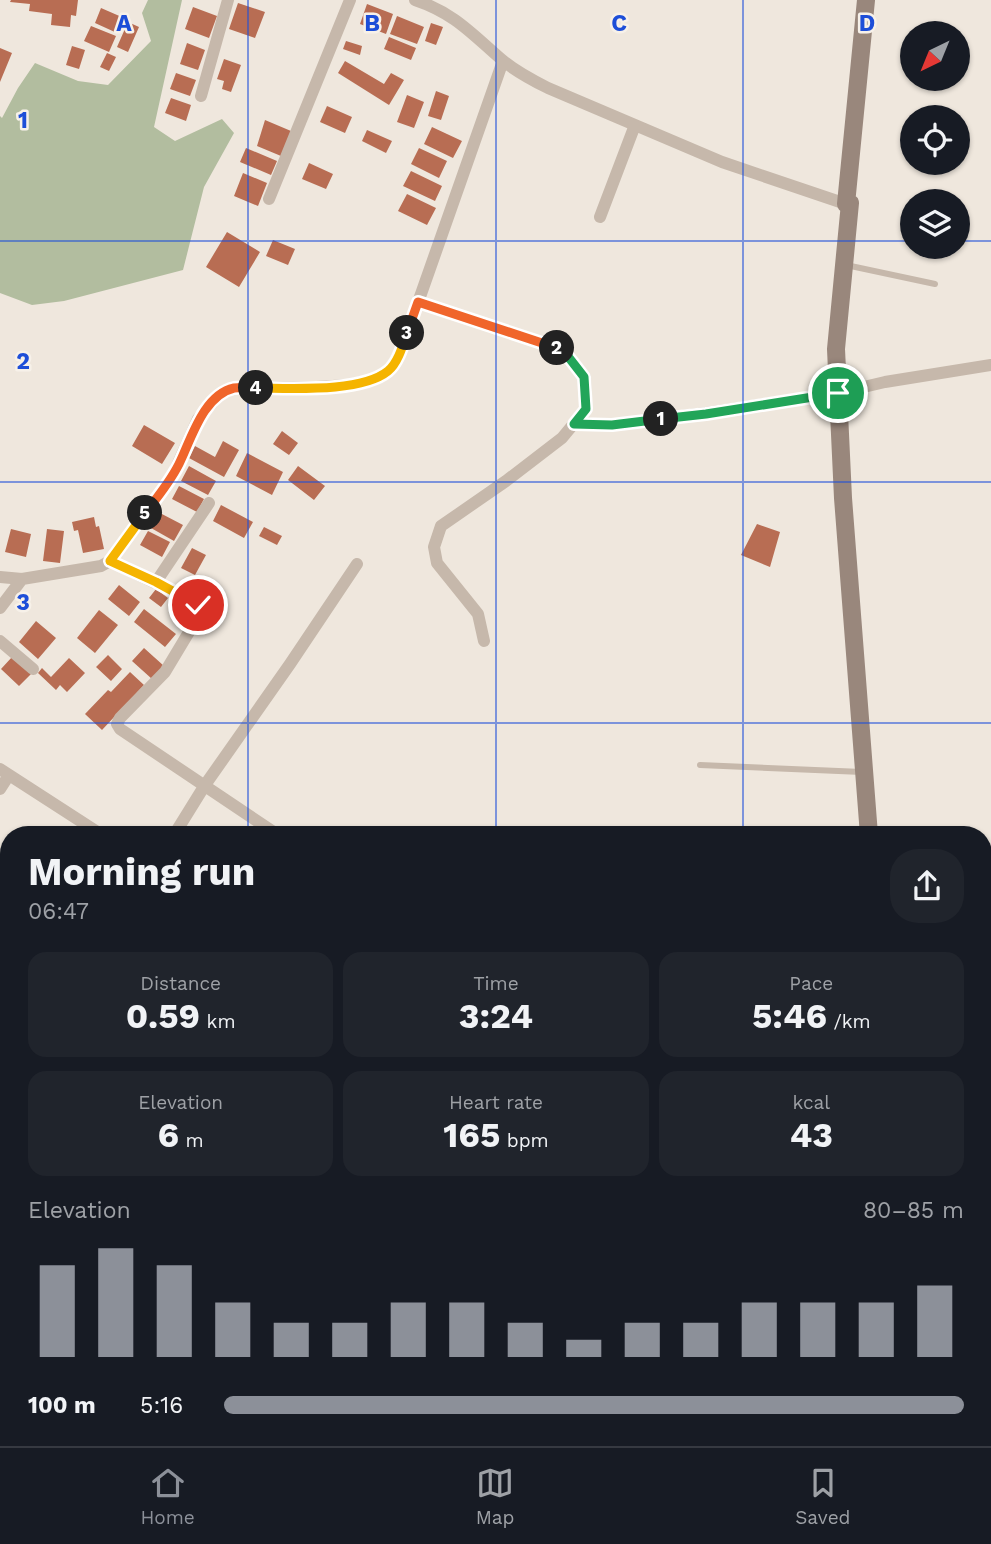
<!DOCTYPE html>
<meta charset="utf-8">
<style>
:root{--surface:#171b24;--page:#20242c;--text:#f1f3f6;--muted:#9ea1a6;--line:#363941;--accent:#8c9099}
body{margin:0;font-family:"Work Sans",sans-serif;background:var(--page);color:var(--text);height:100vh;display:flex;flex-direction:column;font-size:26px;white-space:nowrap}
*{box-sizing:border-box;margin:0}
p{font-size:23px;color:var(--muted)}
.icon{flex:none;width:38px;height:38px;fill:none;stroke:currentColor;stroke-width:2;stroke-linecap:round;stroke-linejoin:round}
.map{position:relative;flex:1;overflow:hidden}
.sheet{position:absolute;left:0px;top:826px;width:992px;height:621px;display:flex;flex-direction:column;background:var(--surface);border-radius:28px 28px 0 0;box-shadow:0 2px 5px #0004}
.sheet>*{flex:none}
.needle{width:46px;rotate:223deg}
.tools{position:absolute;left:900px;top:21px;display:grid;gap:14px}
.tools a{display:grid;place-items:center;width:70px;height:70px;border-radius:50%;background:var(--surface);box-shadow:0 2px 5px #0004;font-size:35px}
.pin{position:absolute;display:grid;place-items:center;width:60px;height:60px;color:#fff;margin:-30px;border:4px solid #fff;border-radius:50%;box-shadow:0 2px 7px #0007}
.km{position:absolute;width:35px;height:35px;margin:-18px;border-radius:50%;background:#222;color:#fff;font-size:19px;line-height:35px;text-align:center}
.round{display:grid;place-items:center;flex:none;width:74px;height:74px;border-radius:28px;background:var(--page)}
.summary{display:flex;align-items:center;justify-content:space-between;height:119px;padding:0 28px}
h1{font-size:38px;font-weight:700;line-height:52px}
.stats{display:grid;grid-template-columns:repeat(3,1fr);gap:10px;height:119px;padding:7px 28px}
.stats div{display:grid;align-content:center;border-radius:18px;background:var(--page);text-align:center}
.stats b{font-size:35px;font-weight:700}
.stats small{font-size:19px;font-weight:400}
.stats p{font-size:19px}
.chart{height:196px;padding:14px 28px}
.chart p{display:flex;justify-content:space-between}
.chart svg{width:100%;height:126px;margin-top:7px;stroke:var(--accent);stroke-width:6}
ul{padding:0 28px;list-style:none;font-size:23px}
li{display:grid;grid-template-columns:112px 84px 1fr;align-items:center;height:52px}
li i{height:18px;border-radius:9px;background:var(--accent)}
.dock{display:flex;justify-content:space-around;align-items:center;height:98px;border-top:2px solid var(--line);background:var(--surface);font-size:19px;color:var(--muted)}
.dock a{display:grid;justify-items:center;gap:4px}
.dock .active{color:var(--accent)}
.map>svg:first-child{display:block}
.green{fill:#b2bd9f}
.building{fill:#b86d53}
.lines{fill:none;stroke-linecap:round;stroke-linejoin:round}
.lane{stroke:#c6b8ab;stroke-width:6}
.street{stroke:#c6b8ab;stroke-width:12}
.secondary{stroke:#99877c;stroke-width:18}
.split-1-casing{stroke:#fff;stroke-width:14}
.split-2-casing{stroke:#fff;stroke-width:14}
.split-3-casing{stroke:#fff;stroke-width:14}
.split-4-casing{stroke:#fff;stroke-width:14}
.split-5-casing{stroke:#fff;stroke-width:14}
.split-6-casing{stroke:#fff;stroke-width:14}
.split-1{stroke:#22a559;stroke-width:9}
.split-2{stroke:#22a559;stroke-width:9}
.split-3{stroke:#f0652b;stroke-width:9}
.split-4{stroke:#f5b400;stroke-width:9}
.split-5{stroke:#f0652b;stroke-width:9}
.split-6{stroke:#f5b400;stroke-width:9}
.grid{fill:none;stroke:#1d4ed8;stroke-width:2;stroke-opacity:0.55}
.grid-label{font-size:23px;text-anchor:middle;font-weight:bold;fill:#1d4ed8;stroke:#f7f1e9;stroke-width:5;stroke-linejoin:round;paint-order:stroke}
</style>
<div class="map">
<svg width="991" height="1446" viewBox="0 0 991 1446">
<rect width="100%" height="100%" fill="#efe7dd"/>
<path class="green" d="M 148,0 L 182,0 L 154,127 L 175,141 L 222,119 L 234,133 L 204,187 L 183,270 L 64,301 L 32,305 L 0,293 L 0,116 L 2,118 L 18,88 L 35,63 L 78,81 L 108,85 L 151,41 L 142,13 Z
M 9,1103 L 9,1438 L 133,1439 L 119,1446 L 8,1446 L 0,1441 L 0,1109 Z"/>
<path class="building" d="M 11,0 L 78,0 L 76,16 L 71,15 L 70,27 L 51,25 L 52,14 L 29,11 L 30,4 L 10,2 Z
M 238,3 L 265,12 L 255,38 L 229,29 Z
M 367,4 L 393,14 L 386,34 L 360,24 Z
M 193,7 L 217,16 L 209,38 L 185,29 Z
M 101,8 L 124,18 L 117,33 L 95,23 Z
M 397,16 L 424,27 L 417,44 L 390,34 Z
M 128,22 L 139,27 L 128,52 L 117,47 Z
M 431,23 L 443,27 L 436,45 L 425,41 Z
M 91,26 L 116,36 L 109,52 L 84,41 Z
M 389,37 L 416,48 L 411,60 L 384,49 Z
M 346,41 L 362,46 L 360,55 L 343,49 Z
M 187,43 L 205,50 L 198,70 L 180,64 Z
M 72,46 L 85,50 L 79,69 L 66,65 Z
M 0,48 L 12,53 L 0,82 Z
M 107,53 L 116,57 L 109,71 L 100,67 Z
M 224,59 L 241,65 L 231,92 L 222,89 L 224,81 L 217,79 Z
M 345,61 L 384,84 L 391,73 L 404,80 L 389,105 L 338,73 Z
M 176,73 L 196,80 L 190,96 L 170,89 Z
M 436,91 L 449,96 L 441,120 L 428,116 Z
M 407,95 L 424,102 L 414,128 L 397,122 Z
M 171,98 L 191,105 L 186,121 L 165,113 Z
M 327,106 L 352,117 L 345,133 L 320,122 Z
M 265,120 L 291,131 L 281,156 L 257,146 Z
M 432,127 L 462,141 L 453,158 L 424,144 Z
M 367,130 L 392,141 L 386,153 L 362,141 Z
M 246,148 L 277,161 L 271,175 L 240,162 Z
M 419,148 L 447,161 L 439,178 L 411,164 Z
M 309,163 L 333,174 L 326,189 L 302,179 Z
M 411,171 L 442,186 L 435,201 L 403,186 Z
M 243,173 L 267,183 L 258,206 L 234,196 Z
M 407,194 L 436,208 L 427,225 L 398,211 Z
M 227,232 L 260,252 L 239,287 L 206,267 Z
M 273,240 L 295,249 L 288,265 L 266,256 Z
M 144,425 L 175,443 L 162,464 L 132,446 Z
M 282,431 L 298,443 L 289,455 L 273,444 Z
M 223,441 L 239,450 L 224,477 L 189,458 L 195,446 L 215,457 Z
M 247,453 L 283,472 L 272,495 L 236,476 Z
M 189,466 L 216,481 L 208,495 L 181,481 Z
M 298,466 L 325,486 L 314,500 L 288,480 Z
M 179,486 L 204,499 L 197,512 L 172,499 Z
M 221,505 L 253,522 L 244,538 L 213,521 Z
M 160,513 L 183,525 L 174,541 L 151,528 Z
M 94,517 L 96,527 L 99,526 L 104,549 L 83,553 L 78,530 L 74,531 L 72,522 Z
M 757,524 L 780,532 L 770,567 L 741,555 Z
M 264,527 L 282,536 L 277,545 L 259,536 Z
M 11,529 L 31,534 L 26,557 L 5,552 Z
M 47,529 L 64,531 L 60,563 L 43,561 Z
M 148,531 L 170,542 L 162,557 L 140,545 Z
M 192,548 L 206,555 L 195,575 L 181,568 Z
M 119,585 L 140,602 L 129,616 L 108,599 Z
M 156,589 L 168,598 L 161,607 L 149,598 Z
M 144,609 L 176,634 L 165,647 L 134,622 Z
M 99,610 L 118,625 L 95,653 L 77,638 Z
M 36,621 L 56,638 L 38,659 L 19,642 Z
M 144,648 L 164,666 L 152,679 L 132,661 Z
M 108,655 L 122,669 L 111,681 L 96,667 Z
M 12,657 L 31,674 L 19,686 L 1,669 Z
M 69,658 L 85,673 L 67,692 L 60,685 L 56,690 L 38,673 L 42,668 L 51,677 Z
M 130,672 L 144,685 L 102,730 L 85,714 L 108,690 L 111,692 Z
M 174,1438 L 194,1438 L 182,1446 L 162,1446 Z
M 715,1438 L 734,1438 L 737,1445 L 718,1446 Z
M 810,1438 L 826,1438 L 831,1446 L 799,1446 Z"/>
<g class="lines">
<path class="lane" d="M 846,265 L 935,284
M 700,765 L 862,772
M 741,1446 L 752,1438"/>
<path class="street" d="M 415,0 C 454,13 471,33 501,59 C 515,71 532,80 548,88 L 722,162 L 846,204
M 201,96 L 228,0
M 269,199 L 350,0
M 600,217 L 635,125
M 418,302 L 563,350 L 585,377 L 586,409 L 562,438 L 506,481 L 441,526 L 434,547 L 437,563 L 478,614 L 484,641
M 574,424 L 612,425 L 706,413 L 838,393 L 885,382 L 991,365
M 110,561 L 191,600 C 198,605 201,608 198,617 L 165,672 L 120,718 L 117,724 L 120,729 L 278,835
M 0,577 L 22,579 L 101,566 L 110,561 L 171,479 L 198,419 L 218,396 L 233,388 L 317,387 L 348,385 L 372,380 L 390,370 L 402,348 L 503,61
M 156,582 L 209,503
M 0,608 L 22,579
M 0,641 L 33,669
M 0,769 L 102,835
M 0,789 L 9,775
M 174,835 L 205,785 L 290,664 L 357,564
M 984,862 L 991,855
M 0,884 L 9,890
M 0,1002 L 9,1008
M 0,1106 L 9,1100
M 984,1362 L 991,1364
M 403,1438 L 410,1446
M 646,1438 L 651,1446
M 130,1446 L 143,1438
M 560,1446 L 567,1438"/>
<path class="secondary" d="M 866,0 L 846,204 L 850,203 L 836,349 L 843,498 L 869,835
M 910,1438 L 911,1446"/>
</g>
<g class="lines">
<g class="split-1-casing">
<path id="split-1" d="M 661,419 L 706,414 L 838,393"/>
</g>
<g class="split-2-casing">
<path id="split-2" d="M 557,348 L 563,350 L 584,377 L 586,409 L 574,424 L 612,425 L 661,419"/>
</g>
<g class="split-3-casing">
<path id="split-3" d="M 407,333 L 418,302 L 557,348"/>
</g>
<g class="split-4-casing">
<path id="split-4" d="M 256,388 C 290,388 361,393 388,371 C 398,363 403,345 407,333"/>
</g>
<g class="split-5-casing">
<path id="split-5" d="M 145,513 C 157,498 170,482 179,464 C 191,440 203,395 234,388 C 241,387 249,388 256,388"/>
</g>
<g class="split-6-casing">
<path id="split-6" d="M 145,513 L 110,561 L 156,582 L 198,605"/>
</g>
<use href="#split-1" class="split-1"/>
<use href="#split-2" class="split-2"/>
<use href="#split-3" class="split-3"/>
<use href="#split-4" class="split-4"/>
<use href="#split-5" class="split-5"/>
<use href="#split-6" class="split-6"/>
</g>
<path class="grid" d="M 248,0 L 248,835M 496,0 L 496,835M 743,0 L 743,835M 0,241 L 912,241M 957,241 L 991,241M 0,482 L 991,482M 0,723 L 991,723M 0,964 L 9,964M 984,964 L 991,964M 0,1205 L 9,1205M 984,1205 L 991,1205M 248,1438 L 248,1446M 496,1438 L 496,1446M 743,1438 L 743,1446"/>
<g class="grid-label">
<text x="124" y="31">A</text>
<text x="372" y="31">B</text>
<text x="619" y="31">C</text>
<text x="867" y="31">D</text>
<text x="23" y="128">1</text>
<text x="23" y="369">2</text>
<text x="23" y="610">3</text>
</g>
</svg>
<div class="tools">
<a><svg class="needle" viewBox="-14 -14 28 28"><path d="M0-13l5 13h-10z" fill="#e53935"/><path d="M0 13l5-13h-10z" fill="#9ea1a6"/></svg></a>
<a><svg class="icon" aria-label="locate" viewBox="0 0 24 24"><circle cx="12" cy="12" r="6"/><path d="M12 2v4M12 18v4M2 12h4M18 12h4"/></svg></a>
<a><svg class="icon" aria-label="layers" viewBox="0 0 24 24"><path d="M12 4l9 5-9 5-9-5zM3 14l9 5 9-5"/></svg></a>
</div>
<div class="pin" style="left:838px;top:393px;background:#1e9e55"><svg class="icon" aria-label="arrive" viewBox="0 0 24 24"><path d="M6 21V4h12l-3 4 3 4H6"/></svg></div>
<div class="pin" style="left:198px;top:605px;background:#d93025"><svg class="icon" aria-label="check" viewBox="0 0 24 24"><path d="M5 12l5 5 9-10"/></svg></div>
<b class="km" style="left:661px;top:419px">1</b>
<b class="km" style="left:557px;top:348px">2</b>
<b class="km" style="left:407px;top:333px">3</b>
<b class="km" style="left:256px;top:388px">4</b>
<b class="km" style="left:145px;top:513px">5</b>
<section class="sheet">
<div class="summary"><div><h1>Morning run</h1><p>06:47</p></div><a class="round"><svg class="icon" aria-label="share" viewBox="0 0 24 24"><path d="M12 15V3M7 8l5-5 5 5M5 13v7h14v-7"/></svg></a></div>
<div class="stats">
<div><p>Distance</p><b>0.59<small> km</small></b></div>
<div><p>Time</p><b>3:24</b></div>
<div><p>Pace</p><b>5:46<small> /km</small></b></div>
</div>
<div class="stats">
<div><p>Elevation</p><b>6<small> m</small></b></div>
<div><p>Heart rate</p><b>165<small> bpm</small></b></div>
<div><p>kcal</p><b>43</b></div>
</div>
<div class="chart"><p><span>Elevation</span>80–85 m</p>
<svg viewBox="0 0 160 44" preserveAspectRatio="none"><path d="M5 44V12M15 44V6M25 44V12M35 44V25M45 44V32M55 44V32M65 44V25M75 44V25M85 44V32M95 44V38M105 44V32M115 44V32M125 44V25M135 44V25M145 44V25M155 44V19"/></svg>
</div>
<ul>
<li><b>100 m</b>5:16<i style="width:100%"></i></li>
</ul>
</section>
</div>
<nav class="dock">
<a class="active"><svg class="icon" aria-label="home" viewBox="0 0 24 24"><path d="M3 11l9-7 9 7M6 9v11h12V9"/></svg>Home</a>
<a><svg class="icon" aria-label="map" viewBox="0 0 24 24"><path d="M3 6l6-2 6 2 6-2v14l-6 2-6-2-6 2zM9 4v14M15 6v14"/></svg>Map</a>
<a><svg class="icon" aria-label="saved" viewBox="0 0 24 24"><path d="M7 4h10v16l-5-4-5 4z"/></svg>Saved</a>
</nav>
